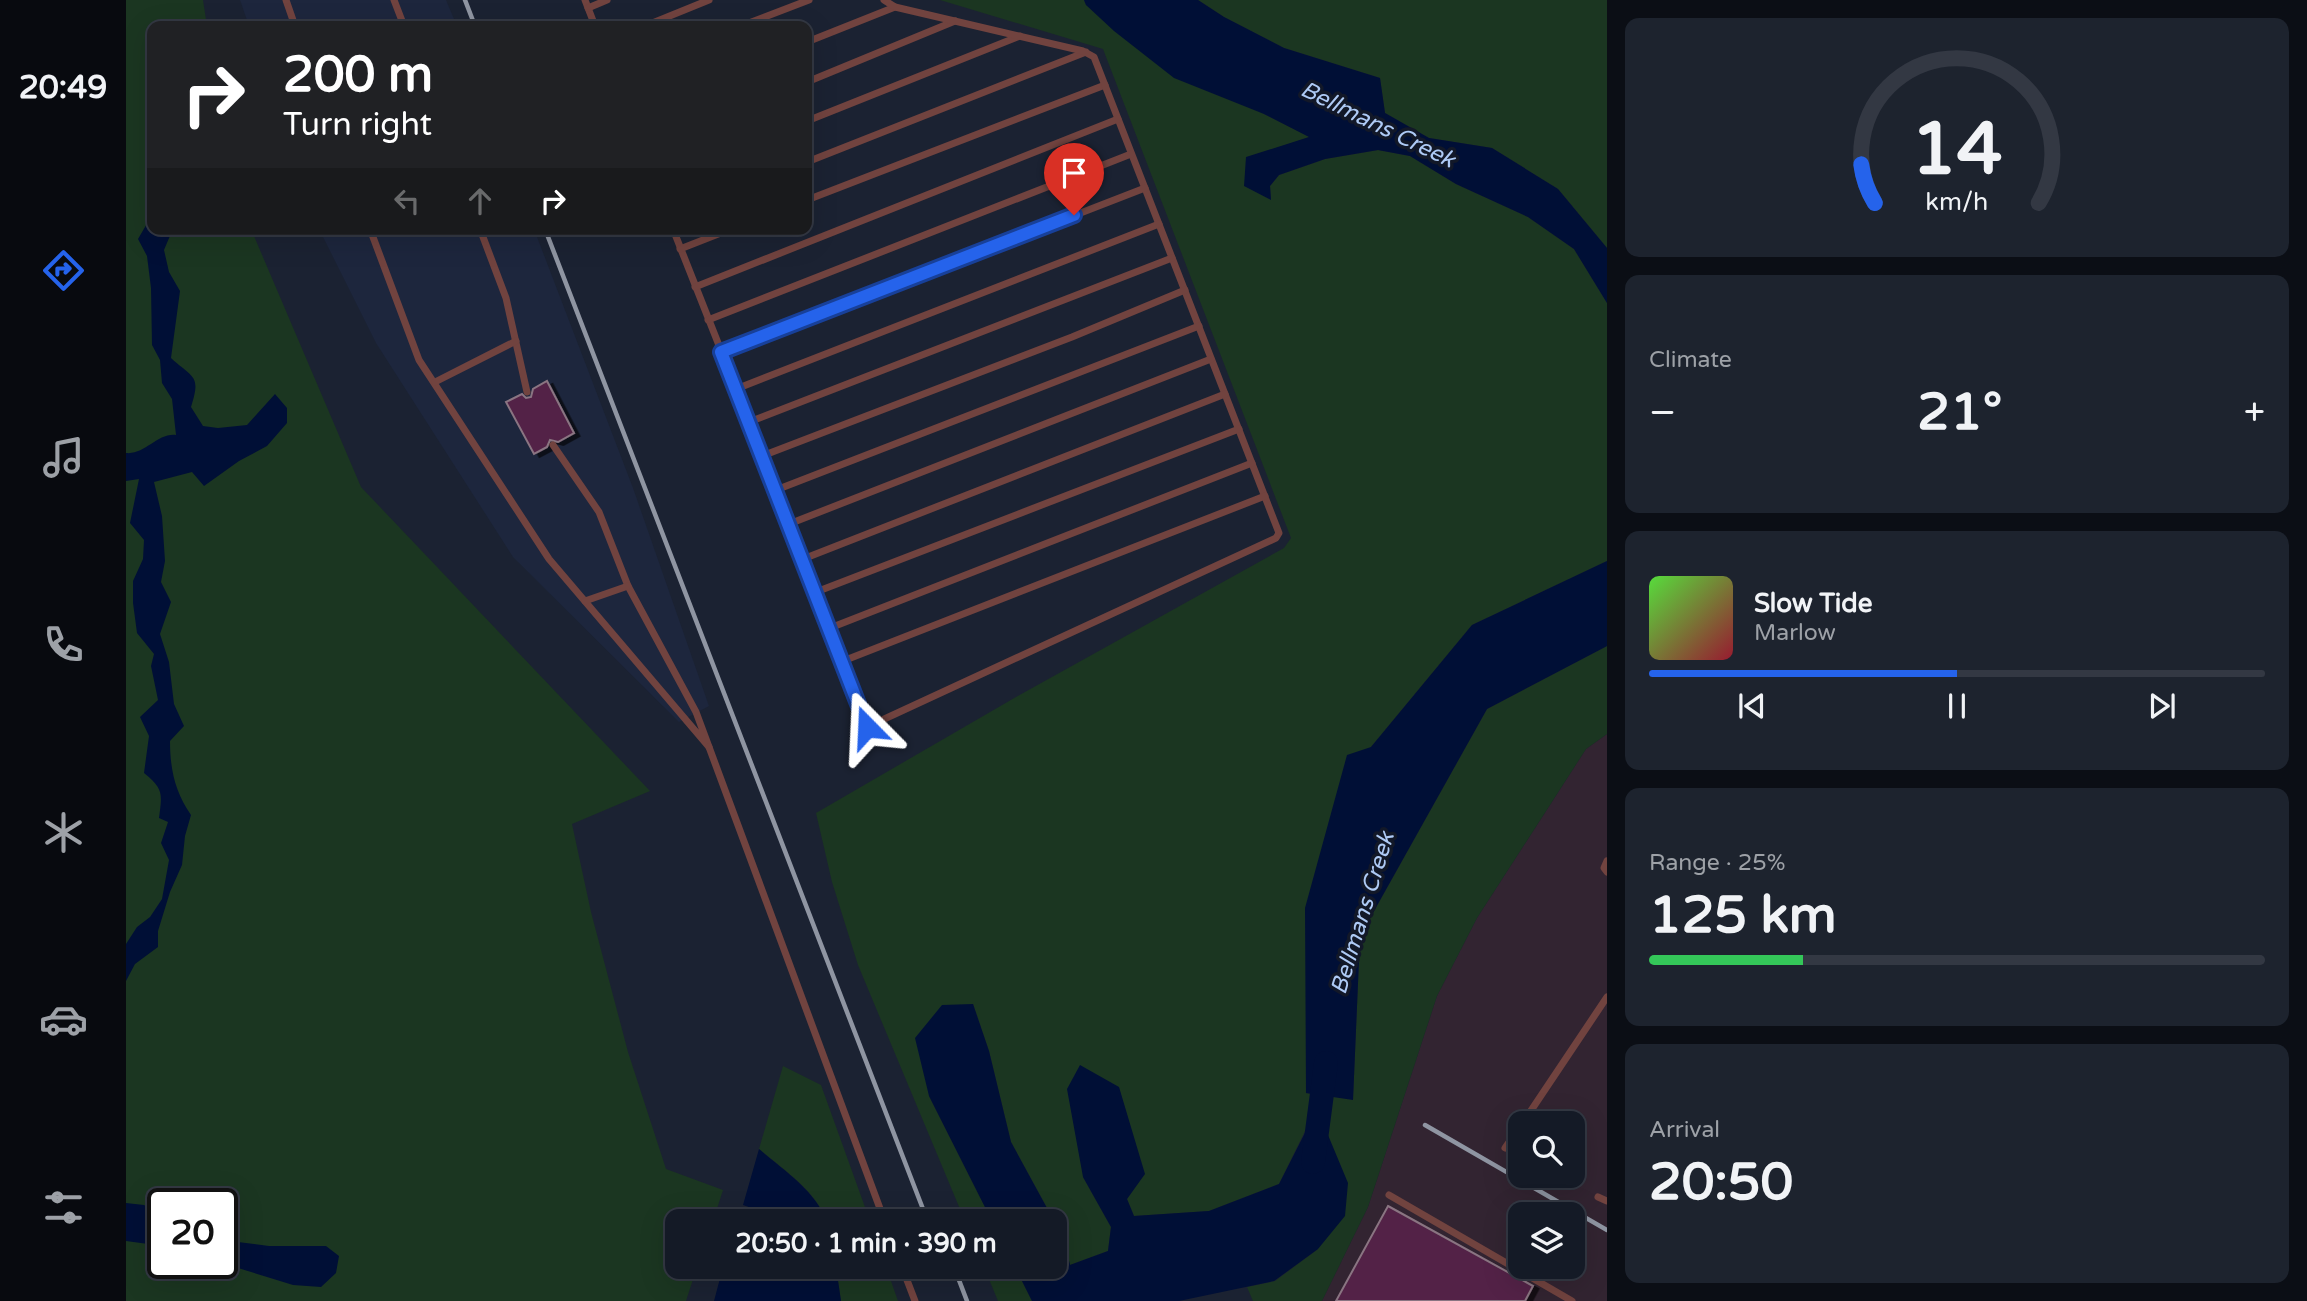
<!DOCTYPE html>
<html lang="en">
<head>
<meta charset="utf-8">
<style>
	:root { --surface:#141a26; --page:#1d232e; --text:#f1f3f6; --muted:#9da1a7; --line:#333843; --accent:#2563eb }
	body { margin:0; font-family:"Varela Round",sans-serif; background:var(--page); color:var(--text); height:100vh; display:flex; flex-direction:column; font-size:26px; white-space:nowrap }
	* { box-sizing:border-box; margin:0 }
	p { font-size:23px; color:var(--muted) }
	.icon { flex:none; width:38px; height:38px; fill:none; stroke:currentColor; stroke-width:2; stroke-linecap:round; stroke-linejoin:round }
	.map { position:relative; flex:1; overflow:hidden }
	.details { display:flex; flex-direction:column; gap:18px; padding:18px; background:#0b0e15; width:700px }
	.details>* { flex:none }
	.banner { position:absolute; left:21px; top:21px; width:665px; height:214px; border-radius:14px; box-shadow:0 7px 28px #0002,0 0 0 2px var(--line); background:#202124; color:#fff; overflow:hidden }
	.tools { position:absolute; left:1382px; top:1111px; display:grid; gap:14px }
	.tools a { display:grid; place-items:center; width:77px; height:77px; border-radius:14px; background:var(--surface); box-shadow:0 7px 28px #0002,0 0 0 2px var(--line); font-size:35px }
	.speed { position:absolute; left:21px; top:1188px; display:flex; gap:14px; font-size:35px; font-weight:700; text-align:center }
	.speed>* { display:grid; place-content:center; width:91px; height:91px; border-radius:50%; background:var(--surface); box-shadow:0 7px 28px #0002,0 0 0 2px var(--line); line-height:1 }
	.speed .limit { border:4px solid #111; border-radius:10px; background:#fff; color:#111 }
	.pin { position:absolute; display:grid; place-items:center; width:60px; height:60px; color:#fff; margin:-72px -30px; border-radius:50% 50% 50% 0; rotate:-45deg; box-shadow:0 0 7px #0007 }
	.pin .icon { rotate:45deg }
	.me { position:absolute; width:77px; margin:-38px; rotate:339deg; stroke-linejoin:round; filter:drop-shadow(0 0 5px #0008) }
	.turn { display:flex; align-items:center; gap:24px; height:147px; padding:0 21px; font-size:32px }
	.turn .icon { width:91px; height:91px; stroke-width:2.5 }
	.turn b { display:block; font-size:49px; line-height:60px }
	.lanes { display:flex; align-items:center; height:66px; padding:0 21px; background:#0003; justify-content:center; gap:35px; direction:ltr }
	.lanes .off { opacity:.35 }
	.big { font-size:52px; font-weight:800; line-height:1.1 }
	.details .card { flex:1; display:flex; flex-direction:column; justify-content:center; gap:10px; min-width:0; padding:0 24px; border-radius:14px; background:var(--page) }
	.details .dial { align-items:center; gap:0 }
	.dial svg { height:182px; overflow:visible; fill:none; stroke:var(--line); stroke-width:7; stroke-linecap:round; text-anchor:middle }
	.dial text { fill:var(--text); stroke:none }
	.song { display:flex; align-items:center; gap:21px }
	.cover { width:84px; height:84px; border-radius:10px; background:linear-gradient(135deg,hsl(110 70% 55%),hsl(350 70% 35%)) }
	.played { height:7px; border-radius:4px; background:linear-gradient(90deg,var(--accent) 50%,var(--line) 50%) }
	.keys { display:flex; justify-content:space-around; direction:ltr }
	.heat { display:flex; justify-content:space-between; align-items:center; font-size:38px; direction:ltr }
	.charge { height:10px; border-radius:5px; background:linear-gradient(90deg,#34c759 25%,var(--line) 0) }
	.trip { position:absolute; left:539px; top:1209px; width:402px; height:70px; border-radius:14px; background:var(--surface); box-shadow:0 7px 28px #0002,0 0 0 2px var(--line); font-weight:800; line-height:70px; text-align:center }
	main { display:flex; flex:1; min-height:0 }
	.menu { display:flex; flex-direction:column; width:126px; justify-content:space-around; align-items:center; background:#080a0f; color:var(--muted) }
	.menu .icon { width:49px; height:49px }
	.menu .selected { color:var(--accent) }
	.menu b { font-size:32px; color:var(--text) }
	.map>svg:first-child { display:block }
	.industrial { fill:#322431; fill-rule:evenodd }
	.built { fill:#1d263d }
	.green { fill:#1b3621; fill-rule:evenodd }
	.water { fill:#000f36 }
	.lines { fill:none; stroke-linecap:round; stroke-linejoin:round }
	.river { stroke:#000f36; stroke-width:24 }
	.building { fill:#522446; stroke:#8a7482; stroke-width:2; filter:url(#shadow) }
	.service { stroke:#71433f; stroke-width:7 }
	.rail { stroke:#8f95a2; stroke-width:4.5 }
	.route-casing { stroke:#184099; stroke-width:18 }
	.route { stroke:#2563eb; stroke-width:12 }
	.labels { text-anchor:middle; stroke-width:7; stroke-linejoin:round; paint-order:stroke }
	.water-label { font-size:23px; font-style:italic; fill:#aecaf5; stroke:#121828 }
</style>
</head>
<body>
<main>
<nav class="menu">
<b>20:49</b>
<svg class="icon selected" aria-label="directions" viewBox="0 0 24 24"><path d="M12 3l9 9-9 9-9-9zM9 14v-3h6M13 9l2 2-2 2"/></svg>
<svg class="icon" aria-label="music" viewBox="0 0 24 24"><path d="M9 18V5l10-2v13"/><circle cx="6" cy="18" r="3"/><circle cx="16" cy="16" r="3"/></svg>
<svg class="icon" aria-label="phone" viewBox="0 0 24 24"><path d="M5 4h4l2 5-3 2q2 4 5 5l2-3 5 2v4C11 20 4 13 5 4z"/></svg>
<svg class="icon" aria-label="climate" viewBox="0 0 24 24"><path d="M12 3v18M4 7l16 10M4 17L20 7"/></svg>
<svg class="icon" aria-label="car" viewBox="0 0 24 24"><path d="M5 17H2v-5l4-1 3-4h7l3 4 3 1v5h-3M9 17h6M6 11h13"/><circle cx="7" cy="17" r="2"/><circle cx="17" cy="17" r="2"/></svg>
<svg class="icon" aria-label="filters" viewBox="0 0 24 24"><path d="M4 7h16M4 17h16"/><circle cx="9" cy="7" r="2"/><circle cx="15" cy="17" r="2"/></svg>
</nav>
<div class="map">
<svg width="1481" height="1301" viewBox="0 0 1481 1301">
	<defs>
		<filter id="shadow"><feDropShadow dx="5.5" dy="3" stdDeviation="0" flood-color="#0009"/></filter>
	</defs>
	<rect width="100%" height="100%" fill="#1b2232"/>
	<!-- industrial -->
	<path class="industrial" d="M1481 734V1301H1196L1242 1207 1311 996 1351 918 1460 749ZM1395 1124H1447V1176H1395ZM1395 1214H1447V1267H1395Z"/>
	<!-- built -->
	<g class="built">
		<polygon points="114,0 320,0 331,26 123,26"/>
		<polygon points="193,229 408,229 507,488 583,706 553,722 387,557 250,343"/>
	</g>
	<!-- green -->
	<g class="green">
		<path d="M0 0H77L81 26H26V229H125L235 487 524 791 446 824 465 912 502 1052 540 1169 597 1190 587 1221 551 1222V1267H571L560 1301H0ZM37 1204H96V1264H37Z"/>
		<polygon points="814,0 958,0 960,5 1138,114 1184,137 1120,158 1145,199 1144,186 1153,175 1199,159 1252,150 1284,156 1330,184 1402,217 1448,249 1481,303 1481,561 1346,625 1245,747 1180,1093 1227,1099 1234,936 1361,709 1481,646 1481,734 1460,749 1351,918 1311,996 1242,1207 1196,1301 1127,1301 1121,1287 1149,1281 1192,1249 1181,1127 1153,1184 1083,1211 1008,1216 1001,1199 1018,1174 993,1088 957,1177 985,1227 982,1251 944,1265 937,1237 885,1142 863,1051 847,1004 803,1096 866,1221 839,1221 732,965 706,882 690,813 890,697 1158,548 1165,538 977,49"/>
		<polygon points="1072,0 1481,0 1481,248 1432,189 1366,148 1303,138 1259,113 1254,78 1158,48 1098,17"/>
		<path d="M657 1066 695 1085 744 1221H700C691 1191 656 1169 633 1149Z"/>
		<polygon points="710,1267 760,1267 772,1301 715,1301"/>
		<polygon points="858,1267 889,1267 906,1301 872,1301"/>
	</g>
	<!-- water -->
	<g class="water">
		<polygon points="958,0 1072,0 1098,17 1158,48 1254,78 1259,113 1303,138 1366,148 1432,189 1481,248 1481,303 1448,249 1402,217 1330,184 1284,156 1252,150 1199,159 1153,175 1144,186 1145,200 1118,186 1120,157 1183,137 1138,114 1048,78 988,31 960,5"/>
		<path d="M26 215V229L46 231 38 250 43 272 54 291 45 358C68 379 75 375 65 407L77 426 92 428 121 425 149 394 161 408V423L141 446 113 461 78 486 66 472 28 482 36 516 39 561 35 582 45 602 34 634 43 662 48 704 58 726 44 741C44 769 49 792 65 815L59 836 56 865 44 892 32 931V947L9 964 0 981V944L11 927 24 917 36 899 43 860 35 843 42 822 33 818C36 794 38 789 18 773L23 736 14 717 32 700 25 666 28 654 11 633 7 603V581L17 559 18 540 4 523 13 479 0 481V453C19 455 31 433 50 435L46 399 36 383 34 360 26 345 25 288 21 256 12 239Z"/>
		<polygon points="1481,561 1481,646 1361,709 1234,936 1227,1100 1180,1093 1179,908 1221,755 1245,747 1346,625"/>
		<polygon points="847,1004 863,1051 885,1142 928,1221 866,1221 803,1096 789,1038 816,1005"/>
		<polygon points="954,1065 993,1087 1019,1174 1001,1199 1008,1216 1083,1211 1153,1184 1182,1127 1202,1135 1222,1183 1219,1216 1192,1249 1148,1281 1053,1301 906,1301 889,1267 929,1267 929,1223 937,1237 944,1265 982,1251 985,1227 957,1177 941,1089"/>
		<path d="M633 1149C656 1169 691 1192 700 1221H664L617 1205Z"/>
		<polygon points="0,1203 18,1205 37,1216 37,1246 0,1241"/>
		<polygon points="96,1240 143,1246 200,1246 213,1256 210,1273 195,1287 167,1285 96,1263"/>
		<path d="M597 1267C610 1267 619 1271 631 1273 649 1276 666 1275 684 1272V1267H710L715 1301H588Z"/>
	</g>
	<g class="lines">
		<!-- river -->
		<polyline class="river" points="1187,1162 1200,1063"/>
	</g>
	<!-- building -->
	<g class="building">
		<polygon points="421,381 448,433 432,442 424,440 421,447 408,454 380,402 396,394 400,398 405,397 407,389"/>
		<polygon points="1262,1206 1407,1286 1399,1301 1210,1301"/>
	</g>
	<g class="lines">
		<!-- service -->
		<g class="service">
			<polyline points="160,0 169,26"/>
			<polyline points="268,0 278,26"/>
			<polyline points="459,0 469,26"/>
			<polyline points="462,8 481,0"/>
			<polyline points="519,26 583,0"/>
			<polyline points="615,26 683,0"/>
			<polyline points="681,42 769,7"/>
			<polyline points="681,82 829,21"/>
			<polyline points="681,121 894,36"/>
			<polyline points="681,162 960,52"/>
			<polyline points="681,200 979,85"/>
			<polyline points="244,229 293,360 423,559 583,747 570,712 502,586 473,512 427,445"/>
			<polyline points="354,229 380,298 401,392"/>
			<polyline points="547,229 698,611 741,727 1150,538 1153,533 968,57 957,51 769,7 758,0"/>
			<polyline points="554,249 605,229"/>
			<polyline points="569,287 992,119"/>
			<polyline points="582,320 1005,154"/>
			<polyline points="595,352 1019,188"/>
			<polyline points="309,382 390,341"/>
			<polyline points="610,389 1033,224"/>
			<polyline points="623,422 1046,258"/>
			<polyline points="636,456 946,337 1059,290"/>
			<polyline points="650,490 1073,326"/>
			<polyline points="663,524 1085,359"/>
			<polyline points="677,559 1099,394"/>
			<polyline points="690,592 1113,429"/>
			<polyline points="459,601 502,586"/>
			<polyline points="704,628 1126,463"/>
			<polyline points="717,661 1139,496"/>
			<polyline points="583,747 759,1222"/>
			<polyline points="1481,861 1478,868 1481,872"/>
			<polyline points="1396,1124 1481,997"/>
			<polyline points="1379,1148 1395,1125"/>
			<polyline points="1263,1195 1446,1301"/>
			<polyline points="1472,1197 1481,1201"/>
			<polyline points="776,1267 789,1301"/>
		</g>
		<!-- rail -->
		<g class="rail">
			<polyline points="339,0 349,26"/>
			<polyline points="419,229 802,1222"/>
			<polyline points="1299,1125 1481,1230"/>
			<polyline points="828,1267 841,1301"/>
		</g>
	</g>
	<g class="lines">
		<defs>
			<polyline id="route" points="741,727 595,352 948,215"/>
		</defs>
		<!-- route casing -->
		<use href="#route" class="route-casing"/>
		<!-- route -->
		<use href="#route" class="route"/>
	</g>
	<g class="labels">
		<!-- water labels -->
		<g class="water-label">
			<text transform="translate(1252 124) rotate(26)" y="8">Bellmans Creek</text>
			<text transform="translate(1236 913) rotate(-73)" y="8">Bellmans Creek</text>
		</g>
	</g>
</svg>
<div class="tools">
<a><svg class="icon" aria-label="search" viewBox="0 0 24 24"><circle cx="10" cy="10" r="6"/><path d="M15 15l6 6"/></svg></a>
<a><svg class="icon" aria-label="layers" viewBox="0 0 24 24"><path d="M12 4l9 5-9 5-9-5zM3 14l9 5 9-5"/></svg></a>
</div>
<div class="speed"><div class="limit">20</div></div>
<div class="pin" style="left:948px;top:215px;background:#d93025"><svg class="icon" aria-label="arrive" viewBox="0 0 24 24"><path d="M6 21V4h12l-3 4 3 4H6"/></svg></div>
<svg class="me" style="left:741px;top:727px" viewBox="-20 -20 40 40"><path d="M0-17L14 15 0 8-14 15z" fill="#2563eb" stroke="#fff" stroke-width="4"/></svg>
<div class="trip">20:50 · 1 min · 390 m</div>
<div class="banner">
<div class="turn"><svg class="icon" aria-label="right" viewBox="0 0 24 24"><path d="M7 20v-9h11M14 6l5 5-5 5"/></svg><div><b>200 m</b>Turn right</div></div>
<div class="lanes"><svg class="icon off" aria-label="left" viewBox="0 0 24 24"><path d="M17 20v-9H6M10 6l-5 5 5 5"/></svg><svg class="icon off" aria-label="ahead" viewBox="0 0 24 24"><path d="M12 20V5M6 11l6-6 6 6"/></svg><svg class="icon" aria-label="right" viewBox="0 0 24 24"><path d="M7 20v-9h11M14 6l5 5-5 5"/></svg></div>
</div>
</div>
<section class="details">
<div class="card dial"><svg viewBox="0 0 100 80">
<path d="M14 69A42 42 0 1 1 86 69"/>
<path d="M14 69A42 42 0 0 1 8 52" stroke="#2563eb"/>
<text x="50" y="56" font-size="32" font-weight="700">14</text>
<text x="50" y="72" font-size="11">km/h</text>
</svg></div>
<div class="card"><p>Climate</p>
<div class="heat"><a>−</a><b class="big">21°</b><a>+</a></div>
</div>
<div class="card">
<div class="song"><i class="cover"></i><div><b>Slow Tide</b><p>Marlow</p></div></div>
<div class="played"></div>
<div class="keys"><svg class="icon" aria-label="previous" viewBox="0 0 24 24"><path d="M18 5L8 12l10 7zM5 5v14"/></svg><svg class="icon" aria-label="pause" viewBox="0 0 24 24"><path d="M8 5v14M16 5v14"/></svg><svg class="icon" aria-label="next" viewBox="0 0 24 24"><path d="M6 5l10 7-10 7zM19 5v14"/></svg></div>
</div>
<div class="card"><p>Range · 25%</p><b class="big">125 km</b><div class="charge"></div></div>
<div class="card"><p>Arrival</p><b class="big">20:50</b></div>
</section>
</main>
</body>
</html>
